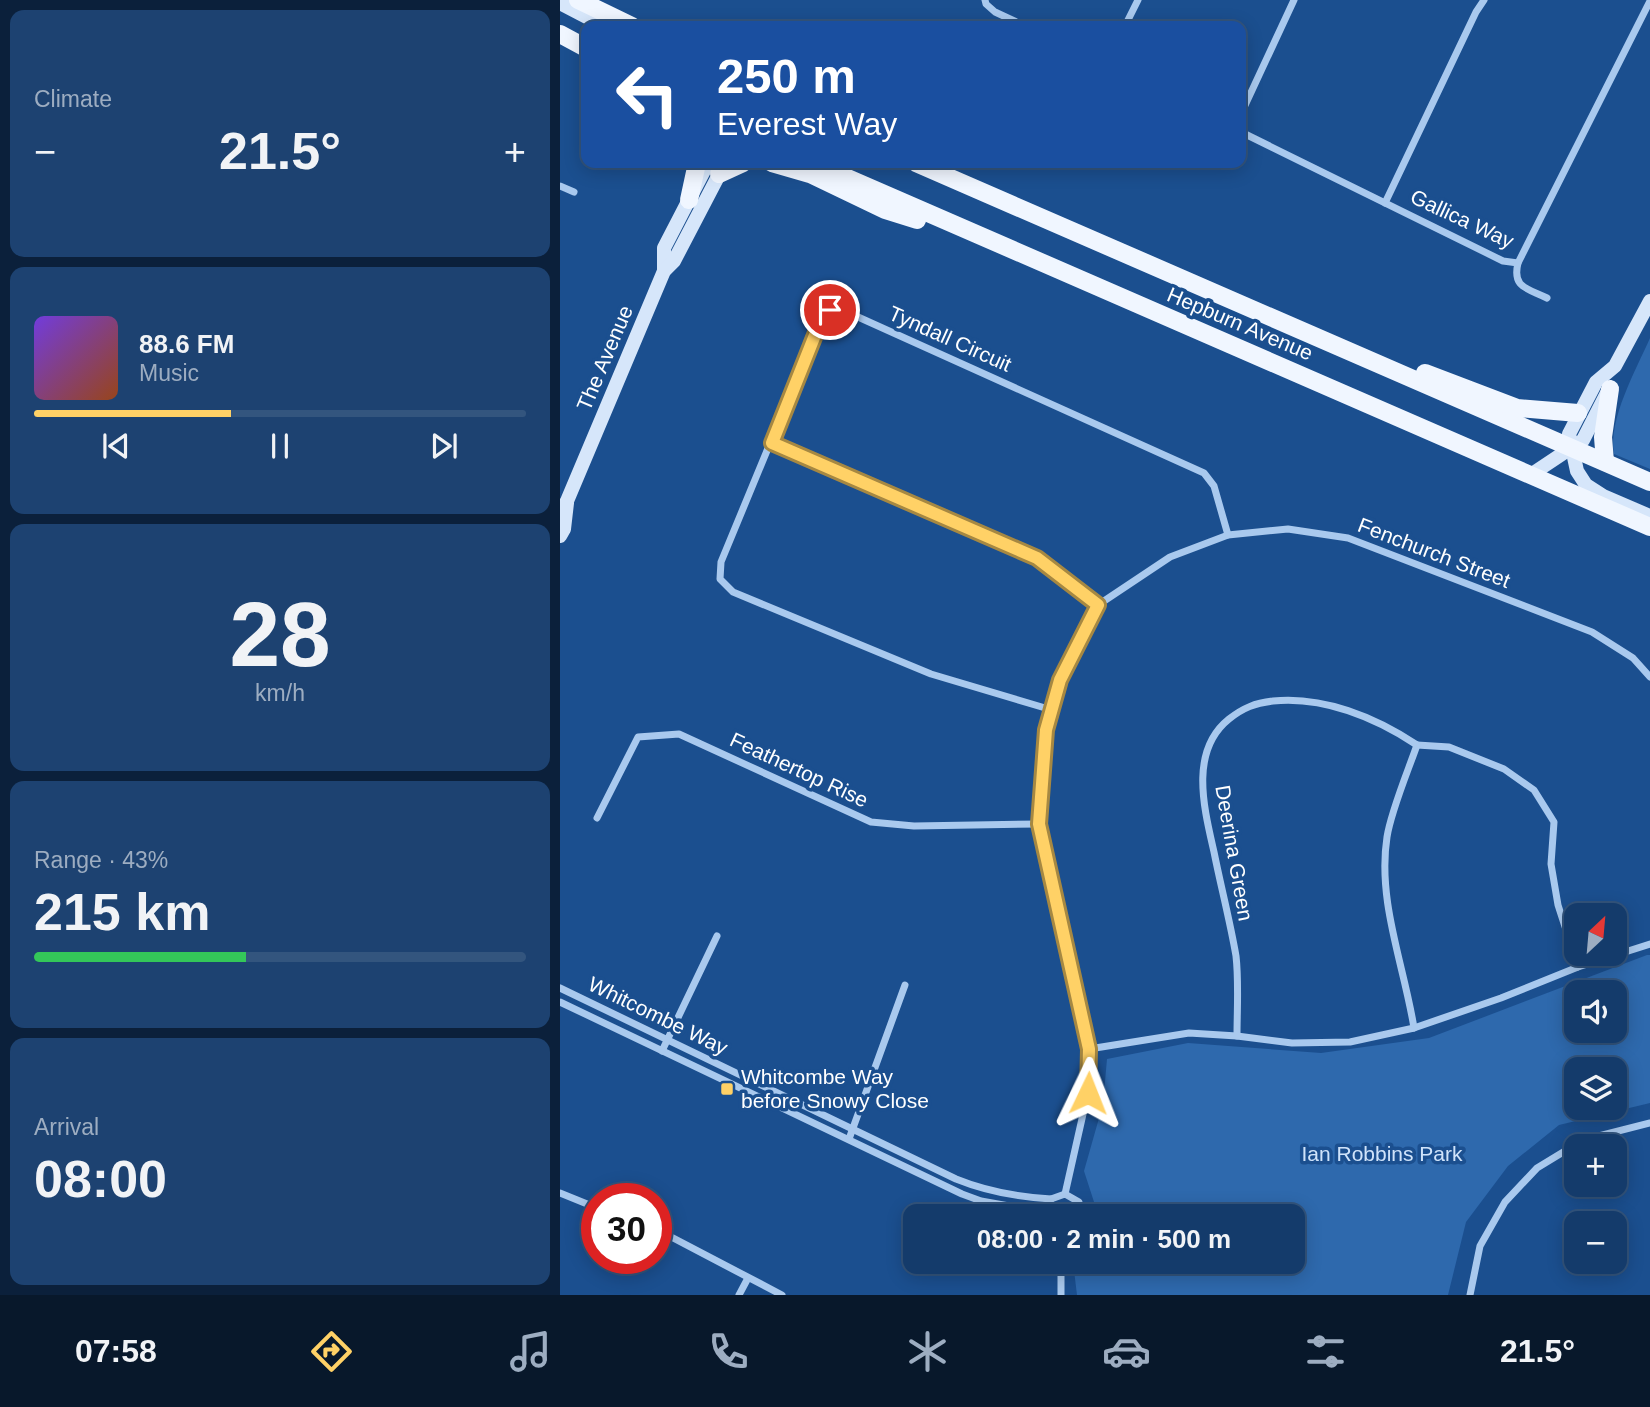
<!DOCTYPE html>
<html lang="en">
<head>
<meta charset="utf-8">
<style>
	:root { --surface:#143b6b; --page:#1d4271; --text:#f1f3f6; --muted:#9dadc1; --line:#33557e; --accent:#ffd166 }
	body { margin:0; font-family:Arial,sans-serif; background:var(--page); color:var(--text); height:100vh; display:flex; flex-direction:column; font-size:26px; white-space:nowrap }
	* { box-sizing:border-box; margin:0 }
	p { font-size:23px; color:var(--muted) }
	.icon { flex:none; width:38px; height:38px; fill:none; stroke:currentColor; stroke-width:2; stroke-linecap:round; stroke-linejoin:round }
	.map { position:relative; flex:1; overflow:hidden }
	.drawer { display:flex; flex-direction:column; gap:10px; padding:10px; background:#0b203b; width:560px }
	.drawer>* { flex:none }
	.banner { position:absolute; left:21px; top:21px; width:665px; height:147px; border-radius:14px; box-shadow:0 4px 18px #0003,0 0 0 2px var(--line); background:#1a4fa0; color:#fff; overflow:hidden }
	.needle { width:46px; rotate:26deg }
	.fabs { position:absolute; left:1004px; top:903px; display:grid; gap:14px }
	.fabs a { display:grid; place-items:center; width:63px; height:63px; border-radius:14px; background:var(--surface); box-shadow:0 4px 18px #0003,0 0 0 2px var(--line); font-size:35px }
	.speed { position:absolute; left:21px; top:1183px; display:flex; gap:14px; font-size:35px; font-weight:700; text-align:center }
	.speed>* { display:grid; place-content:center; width:91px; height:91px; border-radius:50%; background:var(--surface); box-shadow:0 4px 18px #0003,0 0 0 2px var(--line); line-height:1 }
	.speed .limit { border:10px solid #d22; background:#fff; color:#111 }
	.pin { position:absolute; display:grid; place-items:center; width:60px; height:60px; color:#fff; margin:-30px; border:4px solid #fff; border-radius:50%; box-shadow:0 2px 7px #0007 }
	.me { position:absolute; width:77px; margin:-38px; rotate:2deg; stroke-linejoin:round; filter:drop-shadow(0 0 5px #0008) }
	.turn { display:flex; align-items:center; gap:24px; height:147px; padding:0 21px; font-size:32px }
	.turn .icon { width:91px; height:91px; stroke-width:2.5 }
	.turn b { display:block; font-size:49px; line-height:60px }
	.big { font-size:52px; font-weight:800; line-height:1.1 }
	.drawer .tile { flex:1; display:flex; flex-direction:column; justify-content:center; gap:10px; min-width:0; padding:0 24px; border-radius:14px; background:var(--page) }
	.drawer .dial { align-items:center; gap:0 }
	.dial b { font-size:91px; line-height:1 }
	.song { display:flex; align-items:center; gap:21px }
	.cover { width:84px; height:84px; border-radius:10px; background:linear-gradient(135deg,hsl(260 70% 55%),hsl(20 70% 35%)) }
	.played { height:7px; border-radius:4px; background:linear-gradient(90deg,var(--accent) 40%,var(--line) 40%) }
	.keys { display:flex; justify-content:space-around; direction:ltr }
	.heat { display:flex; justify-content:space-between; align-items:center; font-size:38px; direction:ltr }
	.charge { height:10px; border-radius:5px; background:linear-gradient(90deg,#34c759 43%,var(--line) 0) }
	.trip { position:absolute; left:343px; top:1204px; width:402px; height:70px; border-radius:14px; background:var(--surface); box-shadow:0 4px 18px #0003,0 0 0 2px var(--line); font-weight:800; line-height:70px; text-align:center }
	.menu { display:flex; height:112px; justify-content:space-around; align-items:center; background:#08182b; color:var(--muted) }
	.menu .icon { width:49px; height:49px }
	.menu .current { color:var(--accent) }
	.menu b { font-size:32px; color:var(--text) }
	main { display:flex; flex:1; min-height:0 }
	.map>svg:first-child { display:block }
	.green { fill:#2e69ad; fill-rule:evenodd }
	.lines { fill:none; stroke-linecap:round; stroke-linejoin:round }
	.street { stroke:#a9c9ee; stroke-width:7 }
	.secondary { stroke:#d6e6fa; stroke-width:14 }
	.primary { stroke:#f0f6ff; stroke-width:18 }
	.route-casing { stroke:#a68842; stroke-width:18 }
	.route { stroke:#ffd166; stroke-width:12 }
	.poi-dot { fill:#ffd166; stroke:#1b4f8f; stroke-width:2.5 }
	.labels { text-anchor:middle; stroke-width:7; stroke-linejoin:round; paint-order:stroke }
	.street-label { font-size:21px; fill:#fff; stroke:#1b4f8f }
	.poi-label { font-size:21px; fill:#fff; stroke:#1b4f8f; text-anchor:start }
	.park-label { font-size:21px; fill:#cfe3fa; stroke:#1b4f8f }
</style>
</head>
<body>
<main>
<section class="drawer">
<div class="tile"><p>Climate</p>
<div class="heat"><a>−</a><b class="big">21.5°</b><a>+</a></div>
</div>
<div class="tile">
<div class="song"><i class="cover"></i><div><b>88.6 FM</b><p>Music</p></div></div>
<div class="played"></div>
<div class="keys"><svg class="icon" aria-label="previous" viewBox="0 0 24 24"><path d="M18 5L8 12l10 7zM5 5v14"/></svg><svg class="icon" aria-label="pause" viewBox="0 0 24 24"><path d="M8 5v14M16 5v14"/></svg><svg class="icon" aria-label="next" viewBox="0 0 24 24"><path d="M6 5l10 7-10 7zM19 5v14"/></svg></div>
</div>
<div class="tile dial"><b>28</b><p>km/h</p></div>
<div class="tile"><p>Range · 43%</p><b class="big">215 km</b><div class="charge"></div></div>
<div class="tile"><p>Arrival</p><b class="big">08:00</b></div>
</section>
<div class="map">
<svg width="1090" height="1295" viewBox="0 0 1090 1295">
	<rect width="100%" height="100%" fill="#1b4f8f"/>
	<!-- green -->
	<g class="green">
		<path d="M1090 338V469L1054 454C1048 419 1076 370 1090 338Z"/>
		<path d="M1087 955H1090V1103L999 1125 948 1166 906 1222 888 1295H517L513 1262H733V1216H531L535 1205 524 1171 543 1104 547 1059 628 1043 761 1053 869 1038ZM1017 992H1055V1031H1017ZM1017 1069H1055V1108H1017Z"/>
	</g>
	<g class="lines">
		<!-- street -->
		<g class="street">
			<polyline points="425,0 426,4 435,12 465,26"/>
			<polyline points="565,26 578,0"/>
			<polyline points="681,114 734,0"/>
			<polyline points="681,132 943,261 958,263"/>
			<polyline points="0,186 14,192"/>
			<polyline points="825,203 916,12 924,0"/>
			<path d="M987 298C967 288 952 288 958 263L1090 1"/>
			<polyline points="212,443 477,558 538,605"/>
			<polyline points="492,710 371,674 173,592 160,579 161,562 261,320 270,310 287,312 644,473 654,486 668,535"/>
			<polyline points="857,745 889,747 944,769 974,790 994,822 991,864 998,905 1018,967"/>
			<polyline points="37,818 78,737 119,734 311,822 354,826 479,824"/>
			<path d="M0 988 396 1179C428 1192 457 1197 491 1199"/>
			<polyline points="0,1002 402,1194 421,1201 488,1213"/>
			<path d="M854 1028C844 965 817 901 827 837 831 811 848 771 857 745"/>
			<path d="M677 1036C677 1010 679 982 676 956 670 921 661 887 654 852 644 808 629 751 669 719 683 708 695 703 713 701 763 696 815 717 857 745"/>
			<polyline points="529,1049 629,1033 677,1036 732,1043 790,1042 854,1028 941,998 1018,967 1090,944"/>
			<polyline points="102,1051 157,936"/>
			<polyline points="289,1139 345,985"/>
			<polyline points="0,1193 37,1208"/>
			<polyline points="505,1194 528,1092 529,1049 479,824 486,730 500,680 538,605 610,557 668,535 728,529 788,538 1032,632 1073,658 1090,677"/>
			<polyline points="488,1216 487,1206 491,1199 505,1194 519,1202 520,1216"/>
			<polyline points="96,1229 222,1295"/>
			<polyline points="179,1295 188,1278"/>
			<polyline points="501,1295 501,1262"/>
			<polyline points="910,1295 920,1246 945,1202 977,1168 1023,1140 1090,1123"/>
		</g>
		<!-- secondary -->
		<g class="secondary">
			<polyline points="0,3 44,26"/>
			<polyline points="104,271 104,248 148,163"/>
			<polyline points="1090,301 1055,366 1036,382 1009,434 1017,471 1026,485 1043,496 1090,516"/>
			<polyline points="972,474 1023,440 1047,393"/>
			<polyline points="0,513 7,501 104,271 114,261 163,167"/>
			<polyline points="0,536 4,529 7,503"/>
		</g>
		<!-- primary -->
		<g class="primary">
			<polyline points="18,0 72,26"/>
			<polyline points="0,34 26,48"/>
			<polyline points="212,163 250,174 325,210 357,220"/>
			<polyline points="253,163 1090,527"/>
			<polyline points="356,163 1090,482"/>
			<polyline points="159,174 183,163"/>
			<polyline points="129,200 137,163"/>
			<polyline points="865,373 957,408 1018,413"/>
			<polyline points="1045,462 1043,437 1050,389"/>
		</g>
	</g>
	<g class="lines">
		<defs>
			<polyline id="route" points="270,310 261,320 212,443 477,558 538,605 500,680 486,730 479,824 529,1049 528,1093"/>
		</defs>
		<!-- route casing -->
		<use href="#route" class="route-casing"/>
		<!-- route -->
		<use href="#route" class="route"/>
	</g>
	<!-- markers -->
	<rect class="poi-dot" x="160" y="1082" width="14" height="14" rx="3.5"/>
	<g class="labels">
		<!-- street labels -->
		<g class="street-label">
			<text transform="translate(902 219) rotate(25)" y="7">Gallica Way</text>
			<text transform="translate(680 324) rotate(23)" y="7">Hepburn Avenue</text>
			<text transform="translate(390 339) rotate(24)" y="7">Tyndall Circuit</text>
			<text transform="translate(45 358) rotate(-67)" y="7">The Avenue</text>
			<text transform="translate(874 553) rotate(21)" y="7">Fenchurch Street</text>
			<text transform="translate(239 770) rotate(25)" y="7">Feathertop Rise</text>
			<text transform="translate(674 853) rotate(80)" y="7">Deerina Green</text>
			<text transform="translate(98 1016) rotate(26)" y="7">Whitcombe Way</text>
		</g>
		<!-- poi labels -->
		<g class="poi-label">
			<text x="181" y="1084">Whitcombe Way<tspan x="181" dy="24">before Snowy Close</tspan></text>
		</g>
		<!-- park labels -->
		<g class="park-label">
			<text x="822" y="1161">Ian Robbins Park</text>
		</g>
	</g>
</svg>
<div class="fabs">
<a><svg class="needle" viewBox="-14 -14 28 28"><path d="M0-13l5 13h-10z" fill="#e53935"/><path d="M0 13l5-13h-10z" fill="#9dadc1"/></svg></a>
<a><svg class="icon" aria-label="sound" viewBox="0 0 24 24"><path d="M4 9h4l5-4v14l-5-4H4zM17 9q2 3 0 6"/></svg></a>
<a><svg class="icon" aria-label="layers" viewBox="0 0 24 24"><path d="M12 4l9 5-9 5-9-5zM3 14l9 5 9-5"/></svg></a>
<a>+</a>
<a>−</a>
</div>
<div class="speed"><div class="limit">30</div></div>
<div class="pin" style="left:270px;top:310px;background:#d93025"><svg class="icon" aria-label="arrive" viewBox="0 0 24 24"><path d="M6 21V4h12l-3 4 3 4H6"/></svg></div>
<svg class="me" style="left:528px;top:1093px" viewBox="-20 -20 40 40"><path d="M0-17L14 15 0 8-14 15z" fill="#ffd166" stroke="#fff" stroke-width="4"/></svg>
<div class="trip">08:00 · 2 min · 500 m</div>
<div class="banner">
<div class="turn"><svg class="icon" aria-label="left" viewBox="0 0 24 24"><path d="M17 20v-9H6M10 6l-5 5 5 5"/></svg><div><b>250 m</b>Everest Way</div></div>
</div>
</div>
</main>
<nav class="menu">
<b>07:58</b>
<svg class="icon current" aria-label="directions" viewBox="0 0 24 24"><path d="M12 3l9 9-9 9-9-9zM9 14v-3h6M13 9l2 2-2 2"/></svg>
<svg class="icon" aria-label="music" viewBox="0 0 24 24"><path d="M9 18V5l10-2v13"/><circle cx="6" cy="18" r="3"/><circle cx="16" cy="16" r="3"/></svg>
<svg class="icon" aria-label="phone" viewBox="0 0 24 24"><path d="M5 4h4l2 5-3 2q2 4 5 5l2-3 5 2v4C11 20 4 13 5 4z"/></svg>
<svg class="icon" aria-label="climate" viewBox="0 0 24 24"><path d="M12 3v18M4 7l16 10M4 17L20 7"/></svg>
<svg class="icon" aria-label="car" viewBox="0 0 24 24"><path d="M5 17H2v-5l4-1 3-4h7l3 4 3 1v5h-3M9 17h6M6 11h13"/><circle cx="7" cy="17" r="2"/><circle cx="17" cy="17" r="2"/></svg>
<svg class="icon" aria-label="filters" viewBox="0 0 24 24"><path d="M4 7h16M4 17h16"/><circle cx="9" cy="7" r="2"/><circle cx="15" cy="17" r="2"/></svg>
<b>21.5°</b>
</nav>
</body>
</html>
